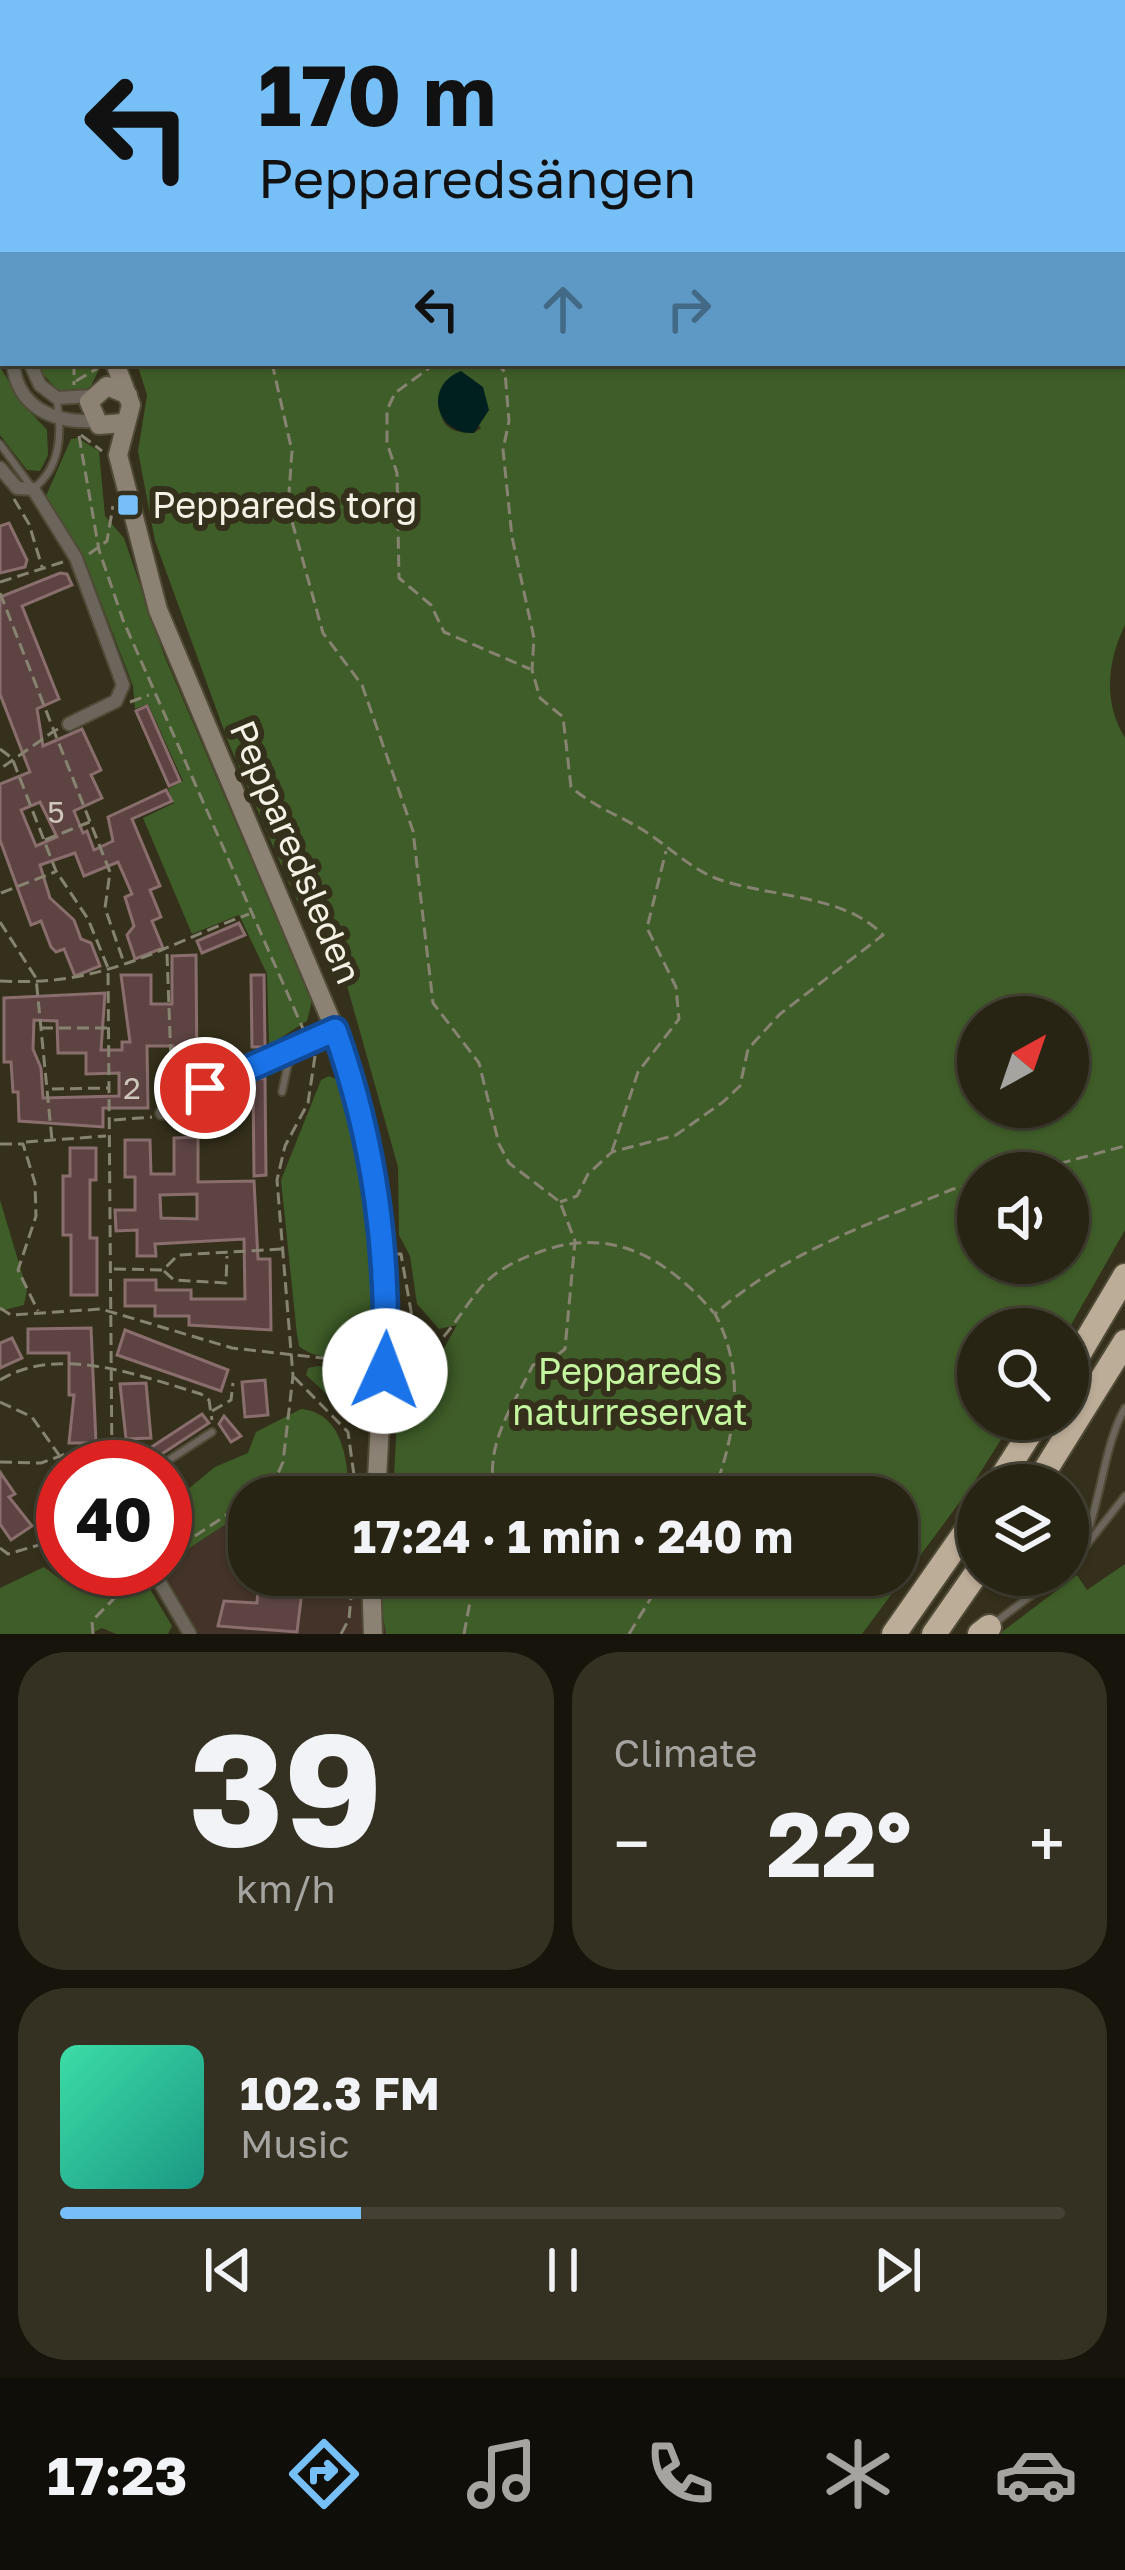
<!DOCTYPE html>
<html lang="en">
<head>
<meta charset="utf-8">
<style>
	:root { --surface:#282414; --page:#343022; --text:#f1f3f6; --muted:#a5a4a0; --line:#444134; --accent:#76c0f7 }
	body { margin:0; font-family:"Golos Text",sans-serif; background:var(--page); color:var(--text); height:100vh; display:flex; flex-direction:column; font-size:45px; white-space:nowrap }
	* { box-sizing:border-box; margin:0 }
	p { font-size:39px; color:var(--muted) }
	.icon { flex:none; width:66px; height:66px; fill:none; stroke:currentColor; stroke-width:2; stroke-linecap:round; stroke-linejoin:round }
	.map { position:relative; height:1634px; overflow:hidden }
	.details { display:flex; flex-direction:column; gap:18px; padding:18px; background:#16140b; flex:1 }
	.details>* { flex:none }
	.top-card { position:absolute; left:0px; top:0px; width:1125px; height:366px; box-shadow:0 3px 9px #0004,0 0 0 3px var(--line); background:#76c0f7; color:#111; overflow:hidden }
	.needle { width:78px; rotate:40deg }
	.buttons { position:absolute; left:957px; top:996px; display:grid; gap:24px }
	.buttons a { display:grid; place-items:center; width:132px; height:132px; border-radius:50%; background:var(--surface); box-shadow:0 3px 9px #0004,0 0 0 3px var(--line); font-size:60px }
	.speed { position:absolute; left:36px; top:1440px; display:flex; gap:24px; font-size:60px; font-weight:700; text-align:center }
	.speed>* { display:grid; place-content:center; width:156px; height:156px; border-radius:50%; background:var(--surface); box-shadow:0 3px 9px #0004,0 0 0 3px var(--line); line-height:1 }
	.speed .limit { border:18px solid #d22; background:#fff; color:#111 }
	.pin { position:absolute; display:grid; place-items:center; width:102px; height:102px; color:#fff; margin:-51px; border:6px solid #fff; border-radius:50%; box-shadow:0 3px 12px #0007 }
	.me { position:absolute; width:132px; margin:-66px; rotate:2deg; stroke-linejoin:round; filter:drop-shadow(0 0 9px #0008) }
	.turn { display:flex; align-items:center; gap:42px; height:252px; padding:0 60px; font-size:54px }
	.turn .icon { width:156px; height:156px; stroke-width:2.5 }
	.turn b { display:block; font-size:84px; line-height:102px }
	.lanes { display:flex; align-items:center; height:114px; padding:0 60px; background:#0003; justify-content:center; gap:60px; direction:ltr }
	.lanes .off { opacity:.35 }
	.big { font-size:90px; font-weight:700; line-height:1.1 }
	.details .card { flex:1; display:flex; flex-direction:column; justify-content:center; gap:18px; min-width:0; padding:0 42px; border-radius:48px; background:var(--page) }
	.details .dial { align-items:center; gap:0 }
	.dial b { font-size:156px; line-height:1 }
	.song { display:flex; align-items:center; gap:36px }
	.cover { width:144px; height:144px; border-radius:18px; background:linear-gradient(135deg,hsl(160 70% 55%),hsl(170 70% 35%)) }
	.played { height:12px; border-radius:6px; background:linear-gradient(90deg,var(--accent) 30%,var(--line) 30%) }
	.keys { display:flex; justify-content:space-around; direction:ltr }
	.heat { display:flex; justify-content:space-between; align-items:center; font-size:66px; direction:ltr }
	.details .tiles { flex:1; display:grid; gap:18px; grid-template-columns:1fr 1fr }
	.card:last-child { grid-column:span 2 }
	.trip { position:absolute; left:228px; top:1476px; width:690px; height:120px; border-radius:48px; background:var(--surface); box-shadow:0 3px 9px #0004,0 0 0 3px var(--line); font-weight:700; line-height:120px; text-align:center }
	.menu { display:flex; height:192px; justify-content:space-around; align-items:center; background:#100e08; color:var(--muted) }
	.menu .icon { width:84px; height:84px }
	.menu .selected { color:var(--accent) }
	.menu b { font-size:54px; color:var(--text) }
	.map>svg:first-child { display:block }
	.industrial { fill:#433328 }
	.green { fill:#3f5d28; fill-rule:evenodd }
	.water { fill:#002020 }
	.building { fill:#5d4443; stroke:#896e6d; stroke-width:3; fill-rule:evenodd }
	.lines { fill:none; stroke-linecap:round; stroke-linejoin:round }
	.lane-casing { stroke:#504b37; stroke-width:10 }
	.street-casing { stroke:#504b37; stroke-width:16 }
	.secondary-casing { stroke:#504b37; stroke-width:22 }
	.highway-casing { stroke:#504b37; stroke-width:28 }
	.path { stroke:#878371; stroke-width:3; stroke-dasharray:12 6; stroke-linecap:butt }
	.lane { stroke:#6b655c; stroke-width:6 }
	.street { stroke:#6b655c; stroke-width:12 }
	.secondary { stroke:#8c8274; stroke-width:18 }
	.highway { stroke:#bcad98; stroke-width:24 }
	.route-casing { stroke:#114b97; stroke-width:30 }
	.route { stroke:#1a73e8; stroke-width:21 }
	.poi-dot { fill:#76c0f7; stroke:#35301b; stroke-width:4.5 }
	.labels { text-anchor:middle; stroke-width:12; stroke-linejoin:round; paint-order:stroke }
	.number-label { font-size:30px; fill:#cfc6bc }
	.poi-label { font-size:36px; fill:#f5f1e5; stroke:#35301b; text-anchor:start }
	.street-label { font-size:36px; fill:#f5f1e5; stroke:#35301b }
	.park-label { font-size:36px; fill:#c3f69f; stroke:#35301b }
</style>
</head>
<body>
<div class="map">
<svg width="1125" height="1634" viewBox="0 0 1125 1634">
	<rect width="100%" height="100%" fill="#35301b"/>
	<!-- industrial -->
	<polygon class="industrial" points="249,1509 249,1575 383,1575 380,1600 386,1634 199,1634 163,1571 165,1564"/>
	<!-- green -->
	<g class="green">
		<polygon points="123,0 1117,0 1116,3"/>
		<polygon points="0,54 3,55 0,279"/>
		<path d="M1125 189V625C1107 662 1103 702 1125 738V1230L1068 1330 978 1329V1419H1014L971 1487 862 1634H386L380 1600 383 1575H897V1497H393L397 1417 406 1389 439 1357 457 1325 439 1329 417 1304 410 1256 399 1235 398 1167 344 975 294 895 229 744 155 541 138 451 147 395 137 363H1122ZM445 381 481 428 474 433C436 434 437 410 445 381ZM978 1017H1068V1107H978ZM978 1173H1068V1263H978Z"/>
		<polygon points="40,363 102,363 90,388 61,394 42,373"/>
		<polygon points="0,367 22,403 47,430 48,455 40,471 27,470 0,435"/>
		<polygon points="78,438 99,451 105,516 124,538 164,655 312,1001 307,1021 269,1045 267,974 239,915 192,934 143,818 174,803 168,789 183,781 148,704 135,709 133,686 89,571 45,498 71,439"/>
		<path d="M329 1076 342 1082 345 1092 373 1249 376 1350C357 1362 315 1361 299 1346L297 1335 281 1180 321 1080Z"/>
		<polygon points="0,1200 27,1290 24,1305 0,1311"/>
		<polygon points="318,1366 367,1371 368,1410 362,1419 355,1420 306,1375 308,1368"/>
		<path d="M301 1409C344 1413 348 1462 349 1497H311L280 1484 267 1497H249V1509L165 1564V1508L215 1467 248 1453 256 1432Z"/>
		<polygon points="1125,1564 1125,1634 999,1634 1077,1575 1087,1590"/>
		<polygon points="44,1567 63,1581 83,1569 138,1569 172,1626 168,1634 116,1634 102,1628 90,1634 0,1634 0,1588"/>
	</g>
	<!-- water -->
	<path class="water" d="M461 371 483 387 489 410 474 433C434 434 424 385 461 371Z"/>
	<!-- building -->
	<g class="building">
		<polygon points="9,523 27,560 25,567 0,573 0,526"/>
		<path d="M60 573 67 574 72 585 22 606 59 699 37 709 43 746 82 729 101 770 91 775 102 798 74 811 83 833 87 831 94 850 113 841 108 817 166 790 172 801 132 819 160 886 150 890 161 917 152 921 163 948 135 959 127 935 134 926 125 897 132 894 118 862 84 876 75 853 40 865 50 898 74 920 81 939 91 943 100 966 75 976 64 949 56 952 51 947 41 921 31 925 0 840V784L30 772 0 694V597ZM40 802 57 837 36 846 21 810Z"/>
		<polygon points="147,706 180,781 169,786 136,711"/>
		<polygon points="239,923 245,935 202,953 197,941"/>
		<path d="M196 955 197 1077H173V1046H147L148 1108H103V1127L19 1121 18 1092H13L11 1062H4V998L105 993 101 1050H122V1042H130L121 975H151V1004H172V956ZM34 1020 57 1021 58 1053H86V1074L119 1073V1096L43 1098 41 1068 33 1049Z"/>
		<polygon points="251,975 264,975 265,1047 252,1047"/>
		<polygon points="265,1078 266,1175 254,1176 253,1079"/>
		<path d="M198 1137V1182L254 1181 258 1259H270L271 1330 189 1325V1316H155V1306H125V1280H156V1290H191V1299H245L244 1239 155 1244 156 1256H137V1230L116 1231 115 1210H135V1177H125V1140H150L151 1174H174V1138ZM197 1194V1219L161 1218 160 1195Z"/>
		<polygon points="70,1148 96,1148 96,1180 90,1180 90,1238 97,1238 97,1295 71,1295 71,1235 63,1235 63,1176 70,1176"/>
		<polygon points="91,1328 96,1443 69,1443 74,1395 69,1395 69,1353 28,1353 28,1329"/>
		<polygon points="125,1330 228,1370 221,1391 117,1355"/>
		<polygon points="12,1338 22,1358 0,1368 0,1343"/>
		<polygon points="265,1380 268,1415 245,1417 242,1382"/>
		<polygon points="146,1383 151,1438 126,1439 120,1384"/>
		<polygon points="202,1414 209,1423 142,1467 121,1467"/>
		<polygon points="224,1416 241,1436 231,1442 219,1424"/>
		<polygon points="0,1472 15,1494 9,1497 32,1526 11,1540 0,1524"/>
		<polygon points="63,1479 63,1527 48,1536 42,1526 62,1513 47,1490"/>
		<polygon points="259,1575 304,1575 297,1632 218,1626 224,1601 257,1603"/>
	</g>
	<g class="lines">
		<defs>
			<g id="lane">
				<path d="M0 444 33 489C61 467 62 434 57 401"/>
				<polyline points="282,1092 291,1050"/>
				<polyline points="158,1467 212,1432"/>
				<polyline points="57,1541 63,1537"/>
				<polyline points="1085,1547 1125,1496"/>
				<path d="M1068 1567C1100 1534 1099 1453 1125 1408"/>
				<polyline points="992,1625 1058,1575"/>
			</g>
			<g id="street">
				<polyline points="31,0 31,3"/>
				<polyline points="214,3 214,0"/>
				<polyline points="0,349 3,349"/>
				<path d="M13 363C17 408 54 423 94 421"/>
				<polyline points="30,363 40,385 57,398 91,396"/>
				<polyline points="0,468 17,488 33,489 76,558 123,685 116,701 69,724"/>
				<polyline points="162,1113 176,1101 335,1030"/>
				<polyline points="152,1569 190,1634"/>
			</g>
			<g id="secondary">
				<polyline points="104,0 104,3"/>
				<polyline points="115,363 131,405 118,455 158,610 335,1030 366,1130 387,1294 376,1497"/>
				<polyline points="123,423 99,425 89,402 107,386 128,395"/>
				<polyline points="371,1575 373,1634"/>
			</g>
			<g id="highway">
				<polyline points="1068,1372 1125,1276"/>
				<polyline points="997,1485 1039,1419"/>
				<polyline points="1036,1485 1125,1342"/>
				<polyline points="894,1634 978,1514"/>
				<polyline points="934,1634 978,1571"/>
				<polyline points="980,1634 989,1627"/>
			</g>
		</defs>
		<!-- lane casing -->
		<use href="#lane" class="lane-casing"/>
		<!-- street casing -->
		<use href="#street" class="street-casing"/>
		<!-- secondary casing -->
		<use href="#secondary" class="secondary-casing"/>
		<!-- highway casing -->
		<use href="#highway" class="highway-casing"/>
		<!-- path -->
		<g class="path">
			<polyline points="79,0 79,3"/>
			<polyline points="1054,0 1055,3"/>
			<polyline points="697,3 702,0"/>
			<polyline points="0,5 0,0"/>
			<polyline points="0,21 0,33"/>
			<polyline points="1122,93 1125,94"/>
			<polyline points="0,98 3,99"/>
			<polyline points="0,269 3,276"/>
			<polyline points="74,363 74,385"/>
			<path d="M272 363 292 451 288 507 323 633 362 685 413 831 433 1003 479 1063 499 1144 509 1163 560 1202 575 1241 565 1349 550 1361 533 1365C510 1412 484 1444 495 1497"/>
			<polyline points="436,363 395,393 387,410 387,443 397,473 399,578 431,605 444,632 530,669"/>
			<path d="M496 363 505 372 509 421 503 450 512 537 534 638 532 670 540 698 563 717 571 787C596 809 625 817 652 836 672 850 691 868 715 878 765 897 845 894 883 935L780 1014 748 1049 740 1086 723 1102 676 1135 612 1152 588 1174 577 1196 560 1202"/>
			<polyline points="76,381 98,368"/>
			<polyline points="81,435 102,451"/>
			<polyline points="79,436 99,550 123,620 304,1031"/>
			<polyline points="14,499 29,524 42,567"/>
			<polyline points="89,554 107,541 113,506"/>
			<polyline points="0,582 63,562"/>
			<polyline points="0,593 54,731 0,769"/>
			<polyline points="130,702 149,695"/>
			<polyline points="58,729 54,731 110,872 105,908 123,960"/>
			<polyline points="0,749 12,758 56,871 88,919 108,968 112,1467"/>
			<polyline points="45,840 92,821"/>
			<polyline points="1,893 55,872"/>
			<polyline points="0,922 36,978 52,1140"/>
			<polyline points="167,954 172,1088"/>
			<path d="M0 981C104 987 157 948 249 914"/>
			<polyline points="41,1028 109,1028"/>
			<polyline points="52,1089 109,1088"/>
			<polyline points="114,1120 152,1117"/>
			<polyline points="26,1142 106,1136"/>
			<polyline points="0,1144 23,1144 35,1183 36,1216 18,1270 38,1311"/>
			<polyline points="612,1151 638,1072 679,1019 676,987 647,928 666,851"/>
			<polyline points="1024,1173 1125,1146"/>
			<polyline points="396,1254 401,1254 419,1357"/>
			<polyline points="114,1269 163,1270 178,1255 283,1249"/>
			<polyline points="164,1271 174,1280 226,1283 227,1256"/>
			<polyline points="0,1308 11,1315 101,1309 232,1348 367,1363"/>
			<path d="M399 1365C440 1359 459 1310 485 1283 502 1266 521 1259 542 1251 613 1226 668 1259 714 1313"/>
			<polyline points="294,1377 348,1432 357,1497"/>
			<path d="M0 1380C59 1344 140 1376 201 1394L209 1400 212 1420"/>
			<polyline points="0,1402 32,1417 59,1455"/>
			<polyline points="212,1411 231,1400 233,1383"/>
			<polyline points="0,1462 41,1463 77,1450 110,1447"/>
			<polyline points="253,1497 276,1478 283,1462 293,1376 277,1180 285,1146 308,1103 315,1056"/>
			<path d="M712 1497C735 1436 747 1374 715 1314 783 1253 870 1224 953 1189L978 1184"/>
			<polyline points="0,1548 8,1554 49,1542"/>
			<polyline points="165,1556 249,1500"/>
			<polyline points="93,1634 92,1621 139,1573"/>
			<polyline points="341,1634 349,1619 353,1575"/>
			<polyline points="464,1634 475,1575"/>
			<polyline points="629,1634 665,1575"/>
		</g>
		<!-- lane -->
		<use href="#lane" class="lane"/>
		<!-- street -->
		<use href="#street" class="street"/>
		<!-- secondary -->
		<use href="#secondary" class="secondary"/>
		<!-- highway -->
		<use href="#highway" class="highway"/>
	</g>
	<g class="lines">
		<defs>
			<path id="route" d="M205 1088 335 1030C375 1142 389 1252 385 1371"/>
		</defs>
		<!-- route casing -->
		<use href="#route" class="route-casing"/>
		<!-- route -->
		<use href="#route" class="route"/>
	</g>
	<!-- markers -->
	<rect class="poi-dot" x="116" y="493" width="24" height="24" rx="6"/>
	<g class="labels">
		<!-- number labels -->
		<g class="number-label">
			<text x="56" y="823">5</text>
			<text x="132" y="1099">2</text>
		</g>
		<!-- poi labels -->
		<g class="poi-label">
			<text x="152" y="518">Peppareds torg</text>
		</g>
		<!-- street labels -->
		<g class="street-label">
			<text transform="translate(296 852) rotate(67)" y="13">Pepparedsleden</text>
		</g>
		<!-- park labels -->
		<g class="park-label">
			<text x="630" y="1384">Peppareds<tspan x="630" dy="41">naturreservat</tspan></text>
		</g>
	</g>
</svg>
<div class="buttons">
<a><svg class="needle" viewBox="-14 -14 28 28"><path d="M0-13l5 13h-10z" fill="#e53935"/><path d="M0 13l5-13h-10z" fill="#a5a4a0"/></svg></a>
<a><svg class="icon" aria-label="sound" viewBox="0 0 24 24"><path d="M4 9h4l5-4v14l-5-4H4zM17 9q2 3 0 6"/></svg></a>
<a><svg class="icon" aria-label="search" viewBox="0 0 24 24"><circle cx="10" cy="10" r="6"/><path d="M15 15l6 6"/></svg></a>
<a><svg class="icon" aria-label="layers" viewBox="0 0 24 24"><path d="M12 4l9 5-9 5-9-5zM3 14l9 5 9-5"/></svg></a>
</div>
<div class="speed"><div class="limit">40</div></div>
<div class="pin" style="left:205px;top:1088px;background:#d93025"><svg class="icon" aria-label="arrive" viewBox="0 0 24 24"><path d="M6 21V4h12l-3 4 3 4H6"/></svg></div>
<svg class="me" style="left:385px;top:1371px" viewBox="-20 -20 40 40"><circle r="19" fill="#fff"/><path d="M0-13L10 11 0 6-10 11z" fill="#1a73e8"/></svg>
<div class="trip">17:24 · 1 min · 240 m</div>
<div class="top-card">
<div class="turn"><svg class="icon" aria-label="left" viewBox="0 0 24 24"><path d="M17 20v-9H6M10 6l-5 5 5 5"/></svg><div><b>170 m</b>Pepparedsängen</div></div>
<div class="lanes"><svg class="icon" aria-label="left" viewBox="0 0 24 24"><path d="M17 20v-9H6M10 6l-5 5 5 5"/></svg><svg class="icon off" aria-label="ahead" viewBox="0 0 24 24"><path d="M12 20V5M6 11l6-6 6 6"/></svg><svg class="icon off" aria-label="right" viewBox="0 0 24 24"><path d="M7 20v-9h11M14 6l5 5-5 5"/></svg></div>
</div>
</div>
<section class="details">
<div class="tiles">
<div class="card dial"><b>39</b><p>km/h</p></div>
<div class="card"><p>Climate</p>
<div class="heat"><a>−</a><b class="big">22°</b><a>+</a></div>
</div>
<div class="card">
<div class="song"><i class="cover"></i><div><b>102.3 FM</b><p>Music</p></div></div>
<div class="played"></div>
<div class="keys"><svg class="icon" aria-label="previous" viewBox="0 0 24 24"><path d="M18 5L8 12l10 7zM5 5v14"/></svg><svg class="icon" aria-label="pause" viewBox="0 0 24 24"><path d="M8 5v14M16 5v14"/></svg><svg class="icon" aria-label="next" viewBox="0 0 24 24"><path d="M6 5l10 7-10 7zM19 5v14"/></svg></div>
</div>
</div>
</section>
<nav class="menu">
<b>17:23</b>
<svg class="icon selected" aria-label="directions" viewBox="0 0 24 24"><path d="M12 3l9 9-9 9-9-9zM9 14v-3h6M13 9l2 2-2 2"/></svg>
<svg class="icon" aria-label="music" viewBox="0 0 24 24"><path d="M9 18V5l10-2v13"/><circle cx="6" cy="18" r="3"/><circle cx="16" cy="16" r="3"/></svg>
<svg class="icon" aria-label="phone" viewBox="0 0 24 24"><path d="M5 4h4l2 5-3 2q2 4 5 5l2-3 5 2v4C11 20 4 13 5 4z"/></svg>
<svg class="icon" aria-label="climate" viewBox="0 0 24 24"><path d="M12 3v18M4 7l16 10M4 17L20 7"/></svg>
<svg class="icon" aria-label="car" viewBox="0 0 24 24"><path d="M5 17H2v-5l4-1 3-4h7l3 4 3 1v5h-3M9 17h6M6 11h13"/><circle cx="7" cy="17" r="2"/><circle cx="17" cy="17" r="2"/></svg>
</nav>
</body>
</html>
